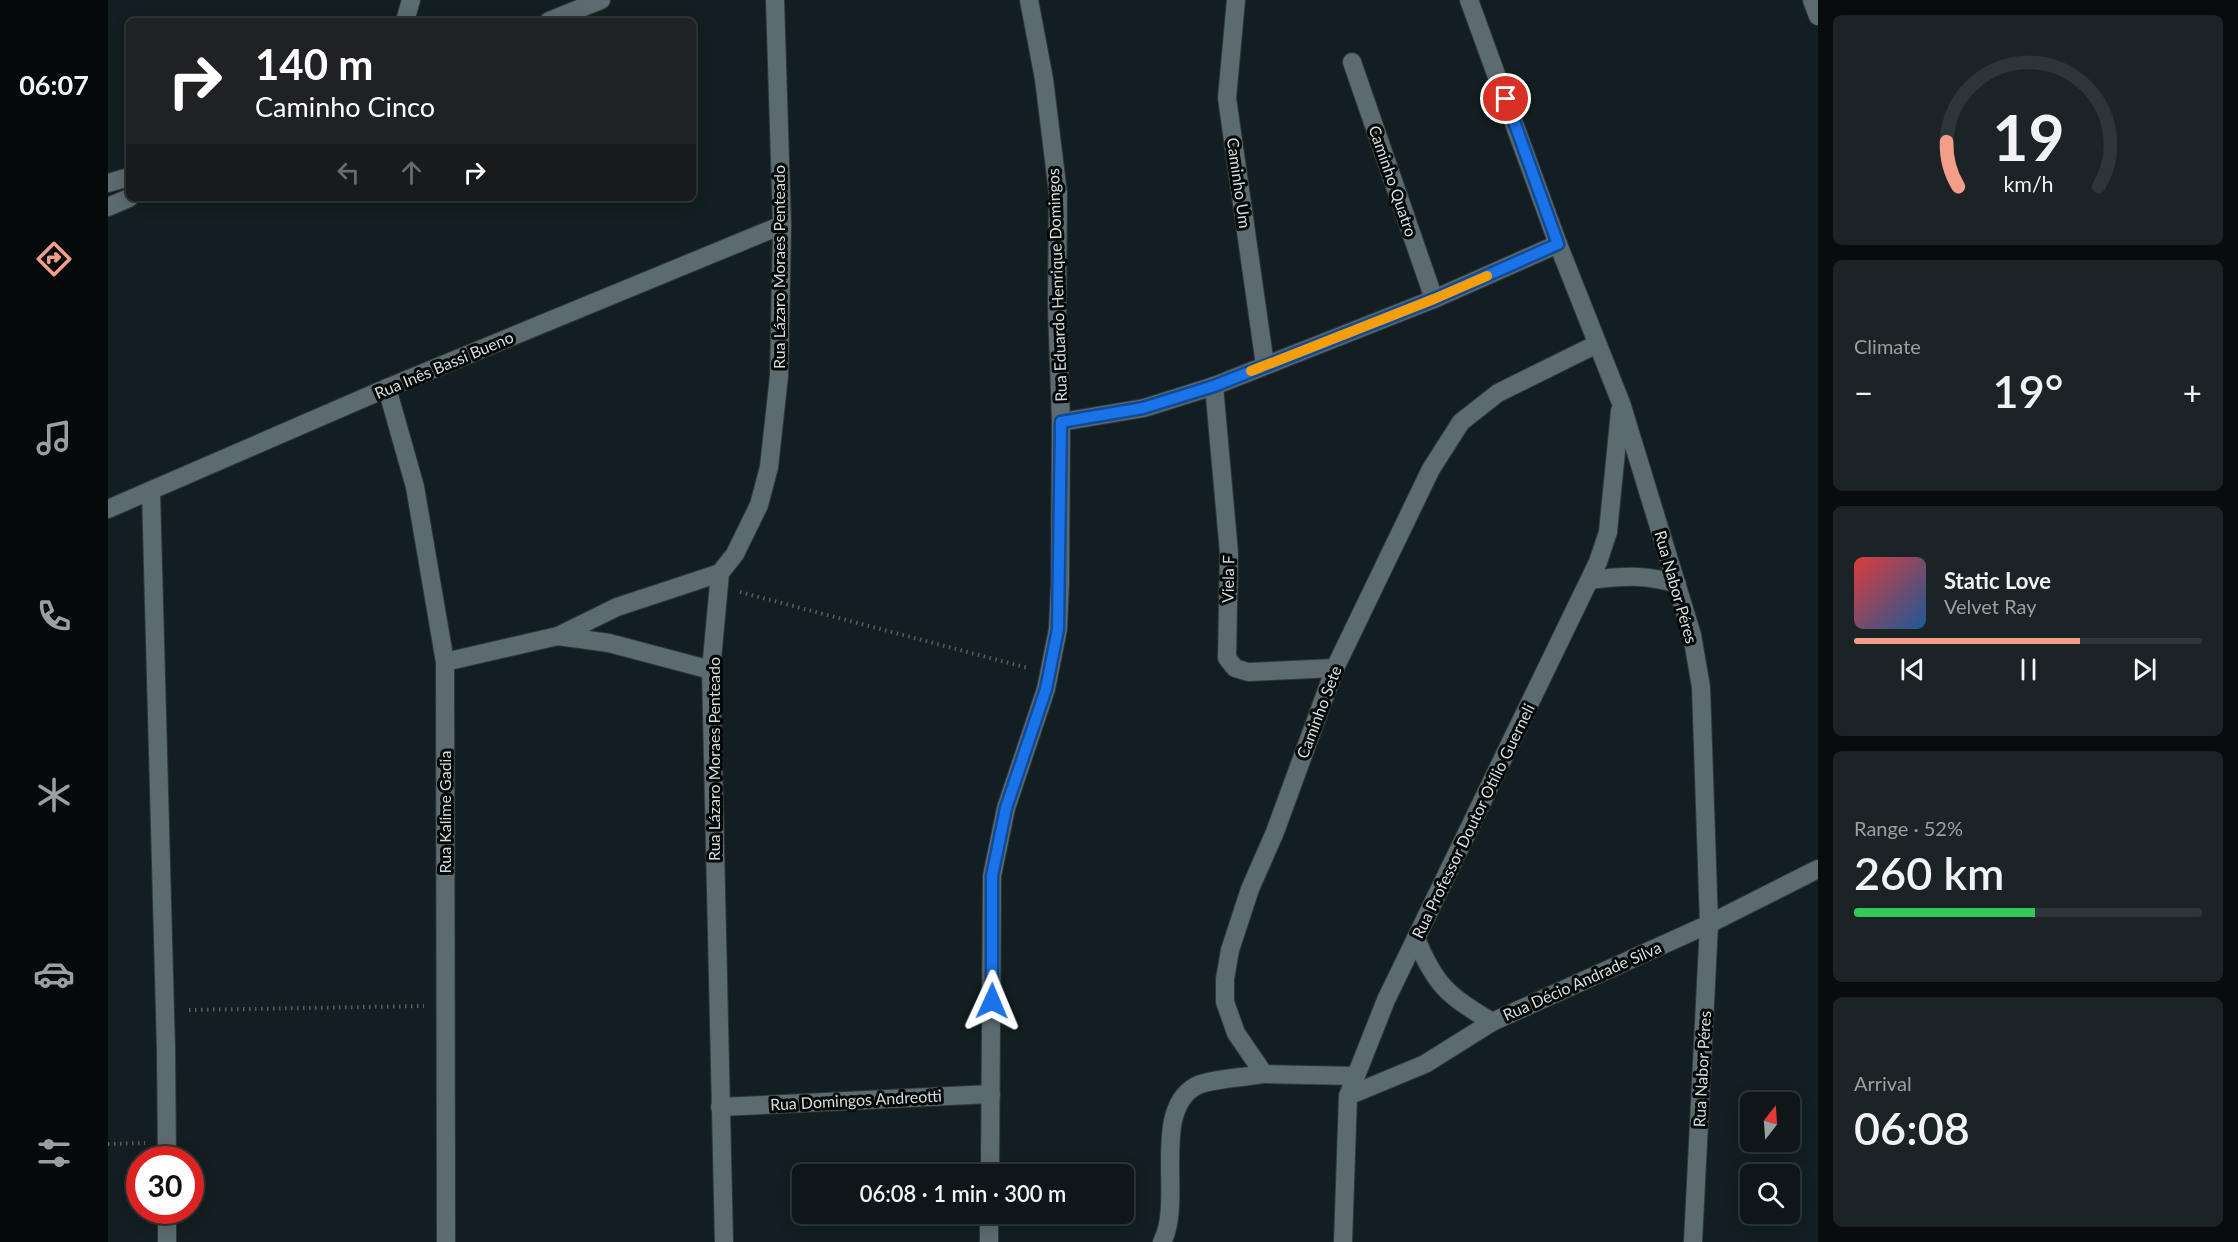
<!DOCTYPE html>
<html lang="en">
<head>
<meta charset="utf-8">
<style>
	:root { --surface:#0e1619; --page:#1c2326; --text:#f1f3f6; --muted:#9b9fa2; --line:#2e3538; --accent:#f49e89 }
	body { margin:0; font-family:Lato,sans-serif; background:var(--page); color:var(--text); height:100vh; display:flex; flex-direction:column; font-size:22px; white-space:nowrap }
	* { box-sizing:border-box; margin:0 }
	p { font-size:20px; color:var(--muted) }
	.icon { flex:none; width:33px; height:33px; fill:none; stroke:currentColor; stroke-width:2; stroke-linecap:round; stroke-linejoin:round }
	.map { position:relative; flex:1; overflow:hidden }
	.panel { display:flex; flex-direction:column; gap:15px; padding:15px; background:#080c0e; width:420px }
	.panel>* { flex:none }
	.top-card { position:absolute; left:18px; top:18px; width:570px; height:183px; border-radius:9px; box-shadow:0 3px 15px #0003,0 0 0 2px var(--line); background:#202124; color:#fff; overflow:hidden }
	.needle { width:39px; rotate:17deg }
	.buttons { position:absolute; left:1632px; top:1092px; display:grid; gap:12px }
	.buttons a { display:grid; place-items:center; width:60px; height:60px; border-radius:9px; background:var(--surface); box-shadow:0 3px 15px #0003,0 0 0 2px var(--line); font-size:30px }
	.speed { position:absolute; left:18px; top:1146px; display:flex; gap:12px; font-size:30px; font-weight:700; text-align:center }
	.speed>* { display:grid; place-content:center; width:78px; height:78px; border-radius:50%; background:var(--surface); box-shadow:0 3px 15px #0003,0 0 0 2px var(--line); line-height:1 }
	.speed .limit { border:9px solid #d22; background:#fff; color:#111 }
	.pin { position:absolute; display:grid; place-items:center; width:51px; height:51px; color:#fff; margin:-26px; border:3px solid #fff; border-radius:50%; box-shadow:0 2px 6px #0007 }
	.me { position:absolute; width:66px; margin:-33px; rotate:1deg; stroke-linejoin:round; filter:drop-shadow(0 0 4px #0008) }
	.turn { display:flex; align-items:center; gap:21px; height:126px; padding:0 30px; font-size:27px }
	.turn .icon { width:78px; height:78px; stroke-width:2.5 }
	.turn b { display:block; font-size:42px; line-height:51px }
	.lanes { display:flex; align-items:center; height:57px; padding:0 30px; background:#0003; justify-content:center; gap:30px; direction:ltr }
	.lanes .off { opacity:.35 }
	.big { font-size:45px; font-weight:600; line-height:1.1 }
	.panel .widget { flex:1; display:flex; flex-direction:column; justify-content:center; gap:9px; min-width:0; padding:0 21px; border-radius:9px; background:var(--page) }
	.panel .dial { align-items:center; gap:0 }
	.dial svg { height:156px; overflow:visible; fill:none; stroke:var(--line); stroke-width:7; stroke-linecap:round; text-anchor:middle }
	.dial text { fill:var(--text); stroke:none }
	.song { display:flex; align-items:center; gap:18px }
	.cover { width:72px; height:72px; border-radius:9px; background:linear-gradient(135deg,hsl(0 70% 55%),hsl(210 70% 35%)) }
	.played { height:6px; border-radius:3px; background:linear-gradient(90deg,var(--accent) 65%,var(--line) 65%) }
	.keys { display:flex; justify-content:space-around; direction:ltr }
	.heat { display:flex; justify-content:space-between; align-items:center; font-size:33px; direction:ltr }
	.charge { height:9px; border-radius:4px; background:linear-gradient(90deg,#34c759 52%,var(--line) 0) }
	.trip { position:absolute; left:684px; top:1164px; width:342px; height:60px; border-radius:9px; background:var(--surface); box-shadow:0 3px 15px #0003,0 0 0 2px var(--line); font-weight:600; line-height:60px; text-align:center }
	main { display:flex; flex:1; min-height:0 }
	.tabs { display:flex; flex-direction:column; width:108px; justify-content:space-around; align-items:center; background:#06090a; color:var(--muted) }
	.tabs .icon { width:42px; height:42px }
	.tabs .on { color:var(--accent) }
	.tabs b { font-size:27px; color:var(--text) }
	.map>svg:first-child { display:block }
	.lines { fill:none; stroke-linecap:round; stroke-linejoin:round }
	.street-casing { stroke:#30373a; stroke-width:20 }
	.path { stroke:#556062; stroke-width:4; stroke-dasharray:1.5 4.5; stroke-linecap:butt }
	.street { stroke:#5c6b6f; stroke-width:18 }
	.route-casing { stroke:#114b97; stroke-width:15 }
	.route { stroke:#1a73e8; stroke-width:10 }
	.slow { stroke:#f59e0b; stroke-width:10 }
	.labels { text-anchor:middle; stroke-width:6; stroke-linejoin:round; paint-order:stroke }
	.street-label { font-size:16px; fill:#d5dedf; stroke:#040708 }
</style>
</head>
<body>
<main>
<nav class="tabs">
<b>06:07</b>
<svg class="icon on" aria-label="directions" viewBox="0 0 24 24"><path d="M12 3l9 9-9 9-9-9zM9 14v-3h6M13 9l2 2-2 2"/></svg>
<svg class="icon" aria-label="music" viewBox="0 0 24 24"><path d="M9 18V5l10-2v13"/><circle cx="6" cy="18" r="3"/><circle cx="16" cy="16" r="3"/></svg>
<svg class="icon" aria-label="phone" viewBox="0 0 24 24"><path d="M5 4h4l2 5-3 2q2 4 5 5l2-3 5 2v4C11 20 4 13 5 4z"/></svg>
<svg class="icon" aria-label="climate" viewBox="0 0 24 24"><path d="M12 3v18M4 7l16 10M4 17L20 7"/></svg>
<svg class="icon" aria-label="car" viewBox="0 0 24 24"><path d="M5 17H2v-5l4-1 3-4h7l3 4 3 1v5h-3M9 17h6M6 11h13"/><circle cx="7" cy="17" r="2"/><circle cx="17" cy="17" r="2"/></svg>
<svg class="icon" aria-label="filters" viewBox="0 0 24 24"><path d="M4 7h16M4 17h16"/><circle cx="9" cy="7" r="2"/><circle cx="15" cy="17" r="2"/></svg>
</nav>
<div class="map">
<svg width="1710" height="1242" viewBox="0 0 1710 1242">
	<rect width="100%" height="100%" fill="#121e21"/>
	<g class="lines">
		<defs>
			<g id="street">
				<polyline points="1128,0 1119,98 1157,365"/>
				<polyline points="1361,0 1450,244 1513,403 1584,635 1593,687 1601,924 1585,1242"/>
				<polyline points="1704,0 1710,16"/>
				<polyline points="297,21 303,0"/>
				<polyline points="441,21 493,0"/>
				<polyline points="1244,62 1326,299"/>
				<polyline points="0,183 21,177"/>
				<polyline points="0,207 21,198"/>
				<polyline points="1106,386 1121,553 1119,658 1127,668 1140,672 1227,668"/>
				<polyline points="279,388 307,487 337,662 338,1242"/>
				<polyline points="953,422 1036,408 1106,386 1326,299 1450,244"/>
				<polyline points="43,492 58,1050 59,1160"/>
				<polyline points="0,509 279,388 674,225"/>
				<path d="M1482 580C1513 576 1538 574 1569 584"/>
				<polyline points="450,636 501,643 603,670"/>
				<polyline points="337,662 450,636 509,607 612,573"/>
				<path d="M1308 938C1327 986 1341 996 1384 1022"/>
				<polyline points="1248,1076 1156,1074 1128,1033 1117,1002 1117,979 1122,950 1142,889 1167,832 1227,668 1323,469 1353,422 1390,393 1489,344"/>
				<polyline points="1240,1096 1317,1064 1384,1022 1601,924 1710,869"/>
				<polyline points="612,1107 883,1094"/>
				<polyline points="882,1174 884,876 898,808 938,689 950,629 952,583 953,422 949,306 950,193 936,79 921,0"/>
				<polyline points="59,1210 59,1242"/>
				<polyline points="616,1242 603,670 612,573 627,554 651,505 661,467 671,376 674,225 667,0"/>
				<polyline points="881,1242 881,1214"/>
				<path d="M1054 1242C1076 1202 1042 1111 1088 1086 1100 1079 1140 1077 1156 1074"/>
				<polyline points="1235,1242 1240,1096 1278,1000 1490,562 1500,532 1512,411"/>
			</g>
		</defs>
		<!-- street casing -->
		<use href="#street" class="street-casing"/>
		<!-- path -->
		<g class="path">
			<polyline points="632,592 920,668"/>
			<polyline points="81,1010 316,1006"/>
			<polyline points="0,1144 37,1143"/>
		</g>
		<!-- street -->
		<use href="#street" class="street"/>
	</g>
	<g class="lines">
		<defs>
			<polyline id="route" points="884,1001 884,876 898,808 938,689 950,629 953,422 1035,408 1106,386 1326,299 1450,244 1398,99"/>
		</defs>
		<!-- route casing -->
		<use href="#route" class="route-casing"/>
		<!-- route -->
		<use href="#route" class="route"/>
		<!-- slow -->
		<polyline class="slow" points="1143,371 1326,299 1379,276"/>
	</g>
	<g class="labels">
		<!-- street labels -->
		<g class="street-label">
			<text transform="translate(1285 181) rotate(71)" y="6">Caminho Quatro</text>
			<text transform="translate(1131 183) rotate(82)" y="6">Caminho Um</text>
			<text transform="translate(671 267) rotate(-90)" y="6">Rua Lázaro Moraes Penteado</text>
			<text transform="translate(949 285) rotate(-92)" y="6">Rua Eduardo Henrique Domingos</text>
			<text transform="translate(336 365) rotate(-23)" y="6">Rua Inês Bassi Bueno</text>
			<text transform="translate(1120 579) rotate(-89)" y="6">Viela F</text>
			<text transform="translate(1568 587) rotate(74)" y="6">Rua Nabor Péres</text>
			<text transform="translate(1211 712) rotate(-69)" y="6">Caminho Sete</text>
			<text transform="translate(606 759) rotate(-90)" y="6">Rua Lázaro Moraes Penteado</text>
			<text transform="translate(337 812) rotate(-90)" y="6">Rua Kalime Gadia</text>
			<text transform="translate(1365 821) rotate(-64)" y="6">Rua Professor Doutor Otílio Guerneli</text>
			<text transform="translate(1474 981) rotate(-24)" y="6">Rua Décio Andrade Silva</text>
			<text transform="translate(1594 1069) rotate(-87)" y="6">Rua Nabor Péres</text>
			<text transform="translate(748 1100) rotate(-3)" y="6">Rua Domingos Andreotti</text>
		</g>
	</g>
</svg>
<div class="buttons">
<a><svg class="needle" viewBox="-14 -14 28 28"><path d="M0-13l5 13h-10z" fill="#e53935"/><path d="M0 13l5-13h-10z" fill="#9b9fa2"/></svg></a>
<a><svg class="icon" aria-label="search" viewBox="0 0 24 24"><circle cx="10" cy="10" r="6"/><path d="M15 15l6 6"/></svg></a>
</div>
<div class="speed"><div class="limit">30</div></div>
<div class="pin" style="left:1398px;top:99px;background:#d93025"><svg class="icon" aria-label="arrive" viewBox="0 0 24 24"><path d="M6 21V4h12l-3 4 3 4H6"/></svg></div>
<svg class="me" style="left:884px;top:1001px" viewBox="-20 -20 40 40"><path d="M0-17L14 15 0 8-14 15z" fill="#1a73e8" stroke="#fff" stroke-width="4"/></svg>
<div class="trip">06:08 · 1 min · 300 m</div>
<div class="top-card">
<div class="turn"><svg class="icon" aria-label="right" viewBox="0 0 24 24"><path d="M7 20v-9h11M14 6l5 5-5 5"/></svg><div><b>140 m</b>Caminho Cinco</div></div>
<div class="lanes"><svg class="icon off" aria-label="left" viewBox="0 0 24 24"><path d="M17 20v-9H6M10 6l-5 5 5 5"/></svg><svg class="icon off" aria-label="ahead" viewBox="0 0 24 24"><path d="M12 20V5M6 11l6-6 6 6"/></svg><svg class="icon" aria-label="right" viewBox="0 0 24 24"><path d="M7 20v-9h11M14 6l5 5-5 5"/></svg></div>
</div>
</div>
<section class="panel">
<div class="widget dial"><svg viewBox="0 0 100 80">
<path d="M14 69A42 42 0 1 1 86 69"/>
<path d="M14 69A42 42 0 0 1 8 46" stroke="#f49e89"/>
<text x="50" y="56" font-size="32" font-weight="700">19</text>
<text x="50" y="72" font-size="11">km/h</text>
</svg></div>
<div class="widget"><p>Climate</p>
<div class="heat"><a>−</a><b class="big">19°</b><a>+</a></div>
</div>
<div class="widget">
<div class="song"><i class="cover"></i><div><b>Static Love</b><p>Velvet Ray</p></div></div>
<div class="played"></div>
<div class="keys"><svg class="icon" aria-label="previous" viewBox="0 0 24 24"><path d="M18 5L8 12l10 7zM5 5v14"/></svg><svg class="icon" aria-label="pause" viewBox="0 0 24 24"><path d="M8 5v14M16 5v14"/></svg><svg class="icon" aria-label="next" viewBox="0 0 24 24"><path d="M6 5l10 7-10 7zM19 5v14"/></svg></div>
</div>
<div class="widget"><p>Range · 52%</p><b class="big">260 km</b><div class="charge"></div></div>
<div class="widget"><p>Arrival</p><b class="big">06:08</b></div>
</section>
</main>
</body>
</html>
